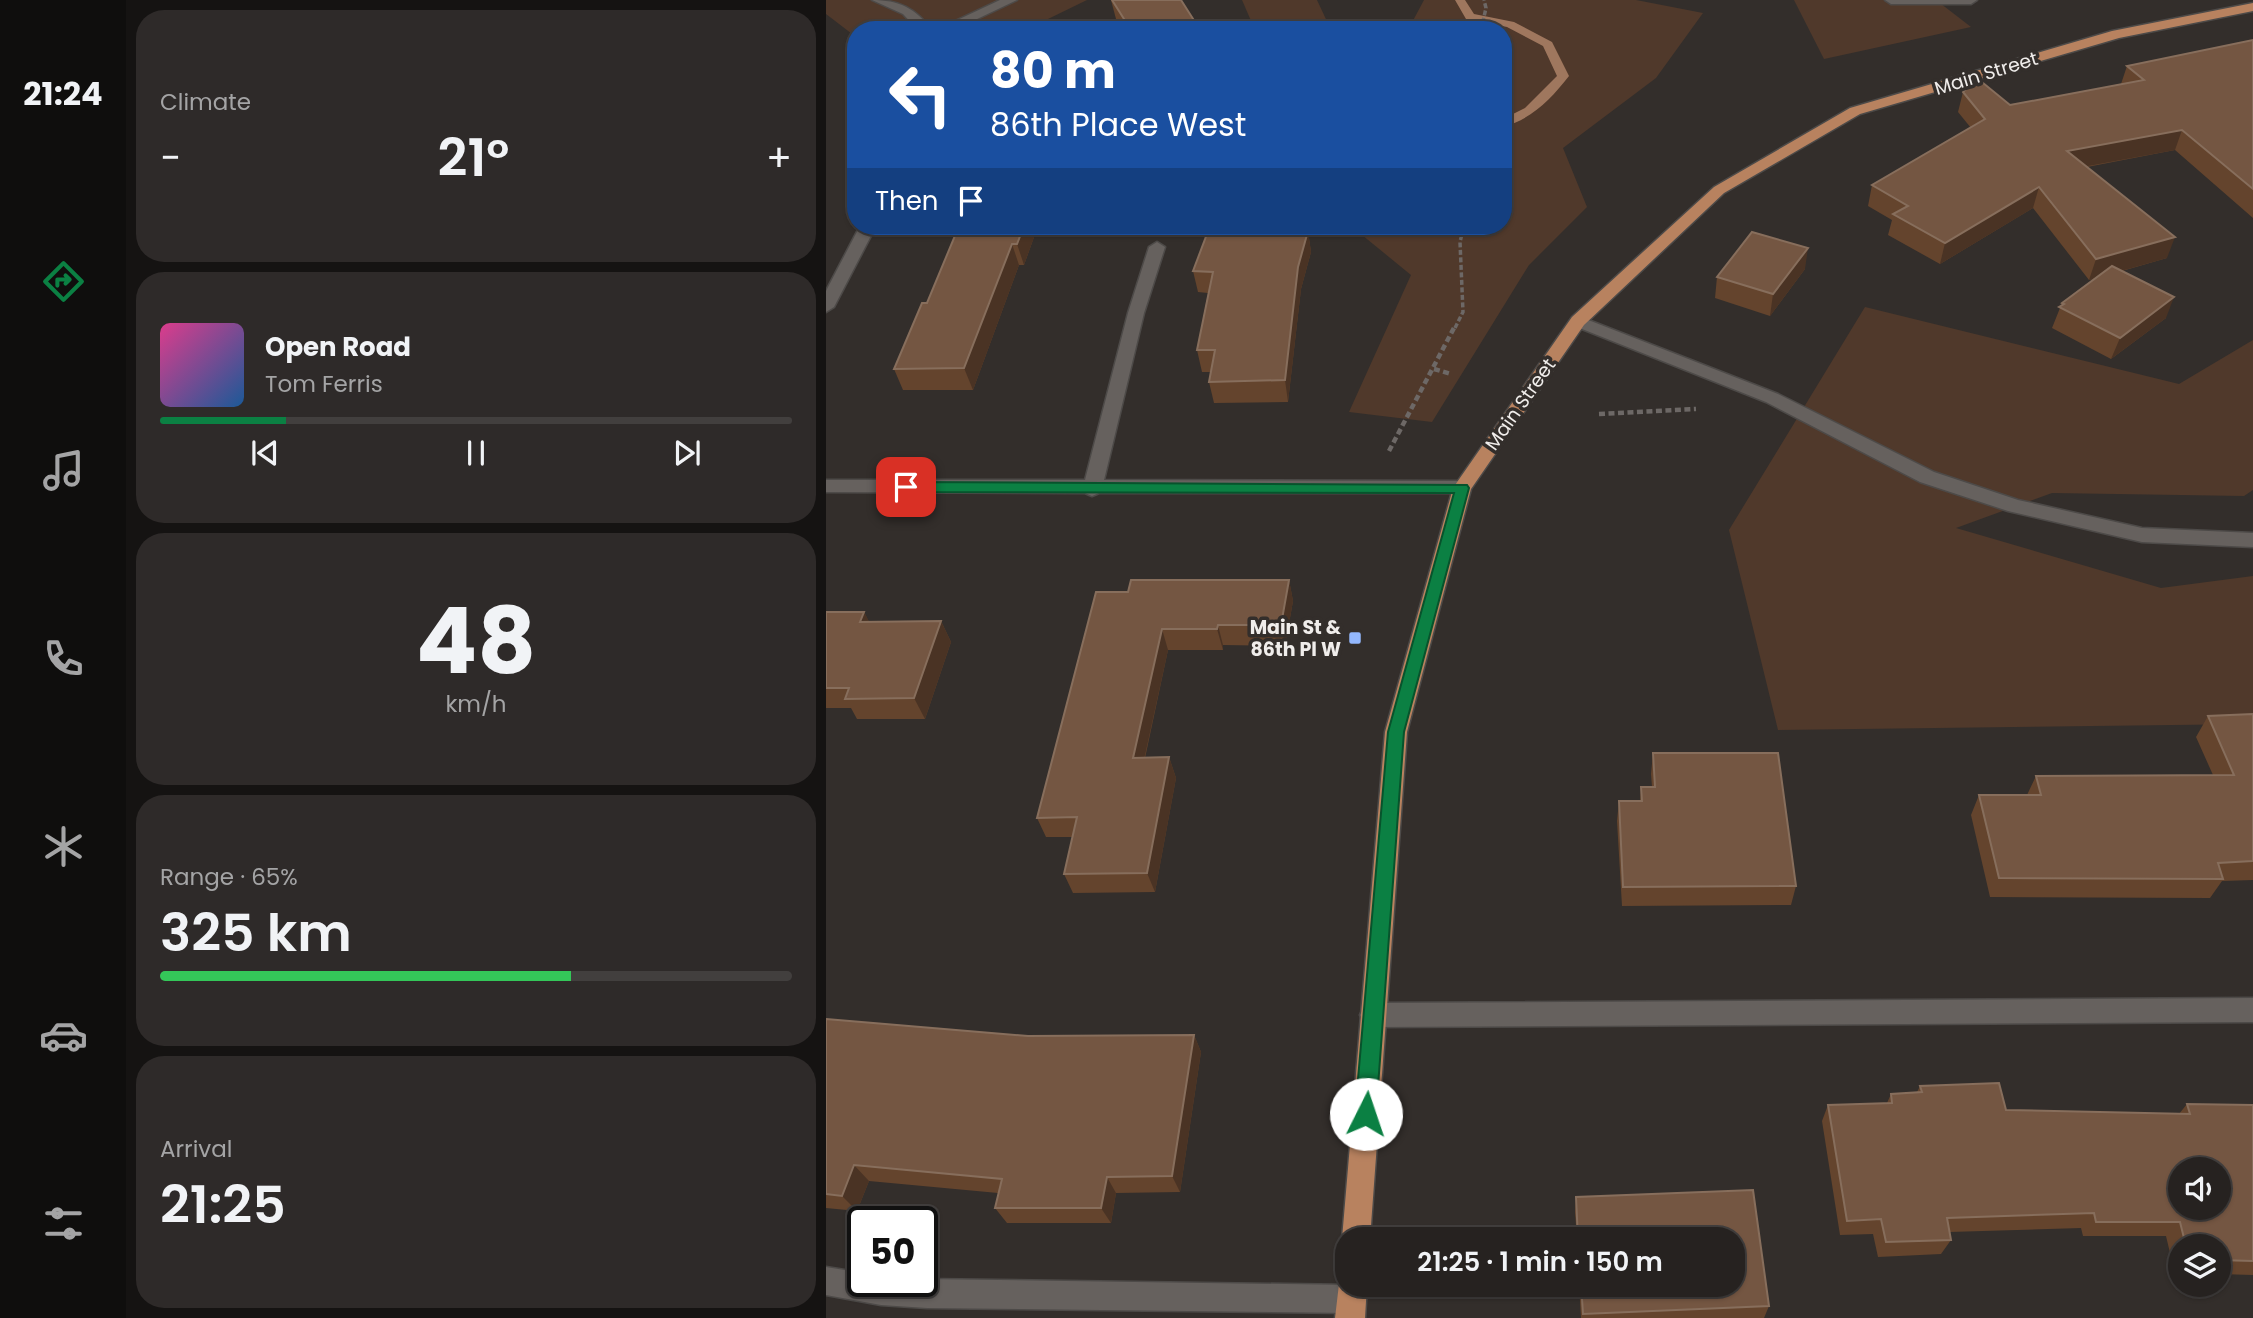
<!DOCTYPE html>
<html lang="en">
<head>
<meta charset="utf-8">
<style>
	:root { --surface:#262220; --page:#2e2a29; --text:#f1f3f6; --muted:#a4a4a5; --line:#423f3e; --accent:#0b8043 }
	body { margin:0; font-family:Poppins,sans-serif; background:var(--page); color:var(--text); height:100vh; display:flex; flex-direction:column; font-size:26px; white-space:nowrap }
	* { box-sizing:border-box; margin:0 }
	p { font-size:23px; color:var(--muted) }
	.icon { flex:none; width:38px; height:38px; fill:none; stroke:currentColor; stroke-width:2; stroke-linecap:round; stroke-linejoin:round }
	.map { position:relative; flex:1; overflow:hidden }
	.details { display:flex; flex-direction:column; gap:10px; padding:10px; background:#151312; width:700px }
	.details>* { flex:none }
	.top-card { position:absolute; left:21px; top:21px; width:665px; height:214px; border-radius:28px; box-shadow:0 2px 5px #0004,0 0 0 2px var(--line); background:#1a4fa0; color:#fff; overflow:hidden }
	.buttons { position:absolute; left:1342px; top:1157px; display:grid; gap:14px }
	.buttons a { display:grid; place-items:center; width:63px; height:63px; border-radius:50%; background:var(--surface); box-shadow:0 2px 5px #0004,0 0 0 2px var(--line); font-size:35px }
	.speed { position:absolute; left:21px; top:1206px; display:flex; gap:14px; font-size:35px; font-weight:700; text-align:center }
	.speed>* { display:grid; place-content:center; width:91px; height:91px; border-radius:50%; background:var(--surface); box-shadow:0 2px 5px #0004,0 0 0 2px var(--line); line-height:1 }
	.speed .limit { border:4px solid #111; border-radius:10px; background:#fff; color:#111 }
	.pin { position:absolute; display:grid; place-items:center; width:60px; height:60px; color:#fff; margin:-30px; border-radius:14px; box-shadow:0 4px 10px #0006 }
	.me { position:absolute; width:77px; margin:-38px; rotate:4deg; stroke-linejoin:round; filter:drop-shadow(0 0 5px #0008) }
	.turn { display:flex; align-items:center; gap:24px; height:147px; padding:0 28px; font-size:32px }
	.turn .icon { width:91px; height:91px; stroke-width:2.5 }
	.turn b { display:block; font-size:49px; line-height:60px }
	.then { display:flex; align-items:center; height:66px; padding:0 28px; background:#0003; gap:14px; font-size:26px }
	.big { font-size:52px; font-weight:600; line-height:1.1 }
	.details .card { flex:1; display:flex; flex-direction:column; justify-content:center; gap:10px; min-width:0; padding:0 24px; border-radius:28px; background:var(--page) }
	.details .dial { align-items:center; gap:0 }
	.dial b { font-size:91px; line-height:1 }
	.song { display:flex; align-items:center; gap:21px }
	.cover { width:84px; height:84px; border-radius:10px; background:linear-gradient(135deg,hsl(330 70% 55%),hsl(210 70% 35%)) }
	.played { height:7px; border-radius:4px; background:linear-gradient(90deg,var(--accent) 20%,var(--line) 20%) }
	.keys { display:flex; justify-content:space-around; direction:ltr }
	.heat { display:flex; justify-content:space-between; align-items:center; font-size:38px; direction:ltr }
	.charge { height:10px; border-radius:5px; background:linear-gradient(90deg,#34c759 65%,var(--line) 0) }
	.trip { position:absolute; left:509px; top:1227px; width:410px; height:70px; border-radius:28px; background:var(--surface); box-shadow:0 2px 5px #0004,0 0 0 2px var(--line); font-weight:600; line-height:70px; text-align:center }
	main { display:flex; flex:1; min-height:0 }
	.dock { display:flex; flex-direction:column; width:126px; justify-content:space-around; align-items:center; background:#0f0e0d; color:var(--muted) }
	.dock .icon { width:49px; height:49px }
	.dock .selected { color:var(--accent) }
	.dock b { font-size:32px; color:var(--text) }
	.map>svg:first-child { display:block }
	.green { fill:#50392b }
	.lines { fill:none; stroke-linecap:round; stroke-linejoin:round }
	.stream { fill:#9f775e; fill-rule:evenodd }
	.minor-casing { stroke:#4d4a48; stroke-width:3 }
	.major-casing { stroke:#4d4a48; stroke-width:3 }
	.path-far1 { stroke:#6d6866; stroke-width:3.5; stroke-dasharray:5 2.5; stroke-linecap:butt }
	.path { stroke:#6d6866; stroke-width:4.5; stroke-dasharray:6 3.5; stroke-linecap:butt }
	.minor { fill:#66615e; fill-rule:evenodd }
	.major { fill:#b8825f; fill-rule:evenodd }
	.wall { fill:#64442d }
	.shaded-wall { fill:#4a3324 }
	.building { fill:#745642; stroke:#876e5c; stroke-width:2; fill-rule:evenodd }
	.route { fill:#0b8043; stroke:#07532c; stroke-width:2 }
	.poi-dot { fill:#93b7fd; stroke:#332e2b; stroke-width:2.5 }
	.labels { text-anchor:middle; stroke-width:7; stroke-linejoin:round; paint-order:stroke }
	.street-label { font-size:19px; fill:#f0edeb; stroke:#332e2b }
	.poi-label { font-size:19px; font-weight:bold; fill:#f0edeb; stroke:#332e2b; text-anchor:end }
</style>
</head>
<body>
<main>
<nav class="dock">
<b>21:24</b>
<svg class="icon selected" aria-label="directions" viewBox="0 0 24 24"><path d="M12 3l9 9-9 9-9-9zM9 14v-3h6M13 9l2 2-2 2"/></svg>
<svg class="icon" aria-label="music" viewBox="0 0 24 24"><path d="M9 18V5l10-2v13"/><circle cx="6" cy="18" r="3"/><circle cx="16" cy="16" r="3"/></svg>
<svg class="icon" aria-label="phone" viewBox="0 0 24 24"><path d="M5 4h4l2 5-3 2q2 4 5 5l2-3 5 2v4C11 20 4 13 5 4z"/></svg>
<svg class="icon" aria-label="climate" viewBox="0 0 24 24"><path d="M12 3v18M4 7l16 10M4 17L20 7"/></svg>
<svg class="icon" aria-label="car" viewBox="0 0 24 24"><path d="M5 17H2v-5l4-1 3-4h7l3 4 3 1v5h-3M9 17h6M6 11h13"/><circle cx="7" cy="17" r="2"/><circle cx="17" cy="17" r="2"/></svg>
<svg class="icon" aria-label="filters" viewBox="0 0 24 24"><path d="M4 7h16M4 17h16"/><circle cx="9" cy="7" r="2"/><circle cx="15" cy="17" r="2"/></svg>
</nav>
<section class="details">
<div class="card"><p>Climate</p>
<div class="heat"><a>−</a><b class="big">21°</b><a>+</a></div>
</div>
<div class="card">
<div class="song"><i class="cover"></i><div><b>Open Road</b><p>Tom Ferris</p></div></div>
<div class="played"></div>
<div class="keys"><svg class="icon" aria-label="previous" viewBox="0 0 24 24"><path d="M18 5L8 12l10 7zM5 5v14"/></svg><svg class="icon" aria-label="pause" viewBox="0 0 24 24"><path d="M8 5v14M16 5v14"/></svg><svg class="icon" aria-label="next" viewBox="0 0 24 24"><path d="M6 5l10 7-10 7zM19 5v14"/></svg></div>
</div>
<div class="card dial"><b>48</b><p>km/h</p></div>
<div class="card"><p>Range · 65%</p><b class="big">325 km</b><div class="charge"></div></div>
<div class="card"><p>Arrival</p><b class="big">21:25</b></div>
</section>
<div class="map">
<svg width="1427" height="1318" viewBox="0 0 1427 1318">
	<rect width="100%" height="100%" fill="#332e2b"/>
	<!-- green -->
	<g class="green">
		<polygon points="0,0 261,0 222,19 232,30 30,30 30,37 0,14"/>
		<polygon points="416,0 491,0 505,30 429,30"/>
		<polygon points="598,0 810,0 877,13 830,78 737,148 761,207 703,265 606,422 523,412 585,275 525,226 677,226 677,30 582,30"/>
		<polygon points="968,0 1110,0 1145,27 998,59"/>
		<polygon points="1039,307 1353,384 1427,340 1427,490 1418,496 1226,493 1130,528 1335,588 1427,576 1427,724 952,730 903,530"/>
	</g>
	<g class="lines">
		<!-- stream -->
		<g class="stream">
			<path d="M629 0H639L648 14 688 22 726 42 743 76C725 99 706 119 677 127V119L699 108 731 76 717 46 681 27 640 19Z"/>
			<polygon points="639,226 655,226 665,233 658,237"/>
		</g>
		<defs>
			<g id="minor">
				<path d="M46 0C73 0 89 8 106 30H92L77 14Z"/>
				<polygon points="174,0 191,0 128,30 110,30"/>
				<polygon points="1059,0 1151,0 1145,4 1065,4"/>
				<polygon points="34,226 50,226 8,307 0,312 0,291"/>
				<polygon points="331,242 339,247 318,313 278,480 636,481 643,483 645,488 643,493 273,493 266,496 259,493 0,492 0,480 259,480 302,313 323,247"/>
				<polygon points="752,316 952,394 1108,472 1192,500 1316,528 1427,533 1427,547 1316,542 1182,511 1094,482 940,402 746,325 744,321"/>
				<polygon points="1427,998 1427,1022 547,1027 538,1023 534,1015 538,1007 547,1003"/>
				<polygon points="0,1267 37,1273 37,1281 96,1279 526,1285 536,1289 540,1299 536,1309 526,1313 101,1308 55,1305 0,1295"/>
			</g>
			<g id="major">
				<polygon points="1427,3 1427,11 1293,38 1034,114 898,193 758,325 645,489 581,732 544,1239 522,1239 520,1249 516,1239 559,732 627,488 746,317 888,187 1024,108 1286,31"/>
				<polygon points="522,1272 522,1284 541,1284 539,1318 509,1318 513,1284 517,1274"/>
			</g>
		</defs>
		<!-- minor casing -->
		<use href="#minor" class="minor-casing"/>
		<!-- major casing -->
		<use href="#major" class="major-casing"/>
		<!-- path-far1 -->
		<g class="path-far1">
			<polyline points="655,30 660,8 658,0"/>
			<polyline points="629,328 637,312 634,242 638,226"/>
		</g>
		<!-- path -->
		<g class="path">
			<polyline points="608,369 625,374"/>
			<polyline points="773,414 870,409"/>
			<polyline points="563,451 629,326"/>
		</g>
		<!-- minor -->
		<use href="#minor" class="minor"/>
		<!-- major -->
		<use href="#major" class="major"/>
	</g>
	<!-- wall -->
	<g class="wall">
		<polygon points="285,0 371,25 372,30 297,30 290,19"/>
		<polygon points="1427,40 1427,218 1349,150 1261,167 1341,258 1296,271 1340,318 1285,359 1226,328 1236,303 1268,279 1263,280 1207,208 1114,264 1062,235 1066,220 1042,206 1046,185 1145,128 1132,112 1137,92 1184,105 1295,84 1301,66"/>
		<polygon points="133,226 212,226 198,265 193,265 147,390 77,390 68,369 101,303"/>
		<polygon points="459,230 482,231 485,252 475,289 462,402 388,403 383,382 385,372 376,372 371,350 382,293 372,292 367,271"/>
		<polygon points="979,269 944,316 889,298 891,277"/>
		<polygon points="463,580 467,601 459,646 397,645 397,650 342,650 319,758 343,757 350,778 329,892 247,893 238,874 247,837 220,837 211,818 302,592"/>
		<polygon points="0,612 38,612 43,622 115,621 125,642 99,719 31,719 25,708 0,708"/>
		<polygon points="1427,714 1427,880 1396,881 1384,898 1164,897 1145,815 1153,795 1201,795 1210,776 1387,775 1370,737 1382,716"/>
		<polygon points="827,753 970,886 965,905 796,906 791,821 793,801 814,801 815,787 826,787 825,774"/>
		<polygon points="0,1019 202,1036 368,1035 375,1052 354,1192 290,1193 285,1223 181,1223 169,1208 172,1193 43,1181 31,1211 0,1208"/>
		<polygon points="1094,1086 1180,1110 1353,1114 1361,1104 1427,1105 1427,1275 1393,1274 1393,1246 1354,1246 1354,1274 1349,1274 1340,1236 1257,1236 1255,1228 1123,1232 1125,1240 1115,1254 1052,1257 1047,1234 1014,1235 996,1121 1002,1105 1061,1103 1065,1094 1091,1092"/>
		<polygon points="927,1190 943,1306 938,1318 755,1318 753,1284 906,1284 906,1239 751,1239 749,1212 750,1197"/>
	</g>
	<!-- shaded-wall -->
	<g class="shaded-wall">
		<polygon points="1356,130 1349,150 1235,171 1241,151"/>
		<polygon points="1213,187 1207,208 1114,264 1119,243"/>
		<polygon points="198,226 212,226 198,265 191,244"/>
		<polygon points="453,226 459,226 456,251 452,230"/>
		<polygon points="482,231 485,252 475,289 462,402 459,380 472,267"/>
		<polygon points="1349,237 1341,258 1263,280 1270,259"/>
		<polygon points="186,244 193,265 147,390 138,368"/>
		<polygon points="982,248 979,269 944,316 947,294"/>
		<polygon points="1348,297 1340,318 1285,359 1294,338"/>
		<polygon points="463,580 467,601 459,646 455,625"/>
		<polygon points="38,612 49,633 34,622"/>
		<polygon points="115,621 125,642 99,719 88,698"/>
		<polygon points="392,625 397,645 397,650 391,629"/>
		<polygon points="336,629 342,650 314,778 307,758"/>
		<polygon points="343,757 350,778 329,892 321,873"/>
		<polygon points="368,1035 375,1052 354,1192 346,1176"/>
		<polygon points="28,1165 43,1181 31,1211 16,1196"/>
		<polygon points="281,1177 290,1193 285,1223 275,1208"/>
	</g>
	<!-- building -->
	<g class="building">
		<polygon points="286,0 355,0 371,25 369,30 305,30"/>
		<polygon points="1427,40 1427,189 1356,130 1241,151 1349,237 1270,259 1213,187 1119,243 1067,214 1082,206 1046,185 1159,119 1137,92 1151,78 1184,105 1318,80 1301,66"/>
		<polygon points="133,226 198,226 191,244 186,244 138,368 68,369 96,303 101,303"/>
		<polygon points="384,226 453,226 452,230 482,231 472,267 459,380 383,382 389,350 371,350 387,272 367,271"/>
		<polygon points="926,232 982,248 947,294 891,277"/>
		<polygon points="1286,266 1348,297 1294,338 1233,307 1238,304 1236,303"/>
		<polygon points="305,580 463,580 455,625 392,625 391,629 336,629 307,758 343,757 321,873 238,874 251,817 211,818 270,592 302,592"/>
		<polygon points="0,612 38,612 34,622 115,621 88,698 19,699 23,688 0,688"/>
		<polygon points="1427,714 1427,861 1392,863 1397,879 1173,878 1153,795 1215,795 1210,776 1408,775 1382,716"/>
		<polygon points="827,753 952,753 970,886 797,887 793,801 816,801 815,787 829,787"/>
		<polygon points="0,1019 202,1036 368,1035 346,1176 281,1177 275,1208 169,1208 176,1179 28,1165 16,1196 0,1194"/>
		<path d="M1173 1083 1180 1110 1364 1114 1361 1104 1427 1105V1261L1393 1260V1246H1360L1354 1222H1270L1268 1213 1121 1218 1125 1240 1060 1242 1055 1219 1021 1221 1002 1105 1066 1103 1065 1094 1096 1092 1094 1086ZM1354 1169H1393V1208H1354Z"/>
		<polygon points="927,1190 943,1306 757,1314 755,1284 906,1284 906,1239 752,1239 750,1197"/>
	</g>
	<!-- route -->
	<polygon class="route" points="80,482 641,485 643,488 578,732 550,1114 547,1121 540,1124 532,1121 529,1114 562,732 628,493 80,492 73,487"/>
	<!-- markers -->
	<rect class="poi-dot" x="522" y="631" width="14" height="14" rx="3.5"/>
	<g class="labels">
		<!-- street labels -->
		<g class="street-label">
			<text transform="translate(1160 73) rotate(-17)" y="7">Main Street</text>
			<text transform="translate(694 404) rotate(-55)" y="7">Main Street</text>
		</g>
		<!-- poi labels -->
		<g class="poi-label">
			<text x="515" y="634">Main St &amp;<tspan x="515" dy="22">86th Pl W</tspan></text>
		</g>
	</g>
</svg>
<div class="buttons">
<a><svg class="icon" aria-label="sound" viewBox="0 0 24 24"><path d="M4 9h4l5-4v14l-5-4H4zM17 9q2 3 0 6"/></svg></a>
<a><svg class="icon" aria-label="layers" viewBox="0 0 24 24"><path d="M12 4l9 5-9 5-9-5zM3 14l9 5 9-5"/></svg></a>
</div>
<div class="speed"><div class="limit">50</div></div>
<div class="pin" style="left:80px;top:487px;background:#d93025"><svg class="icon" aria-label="arrive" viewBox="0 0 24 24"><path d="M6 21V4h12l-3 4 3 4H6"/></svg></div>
<svg class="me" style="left:540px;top:1114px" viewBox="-20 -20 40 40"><circle r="19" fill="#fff"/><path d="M0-13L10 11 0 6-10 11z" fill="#0b8043"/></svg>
<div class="trip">21:25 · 1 min · 150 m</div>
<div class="top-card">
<div class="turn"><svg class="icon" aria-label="left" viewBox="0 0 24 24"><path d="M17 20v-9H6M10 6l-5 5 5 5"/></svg><div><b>80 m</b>86th Place West</div></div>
<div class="then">Then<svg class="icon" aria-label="arrive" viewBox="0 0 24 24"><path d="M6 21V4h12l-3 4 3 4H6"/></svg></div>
</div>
</div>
</main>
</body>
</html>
